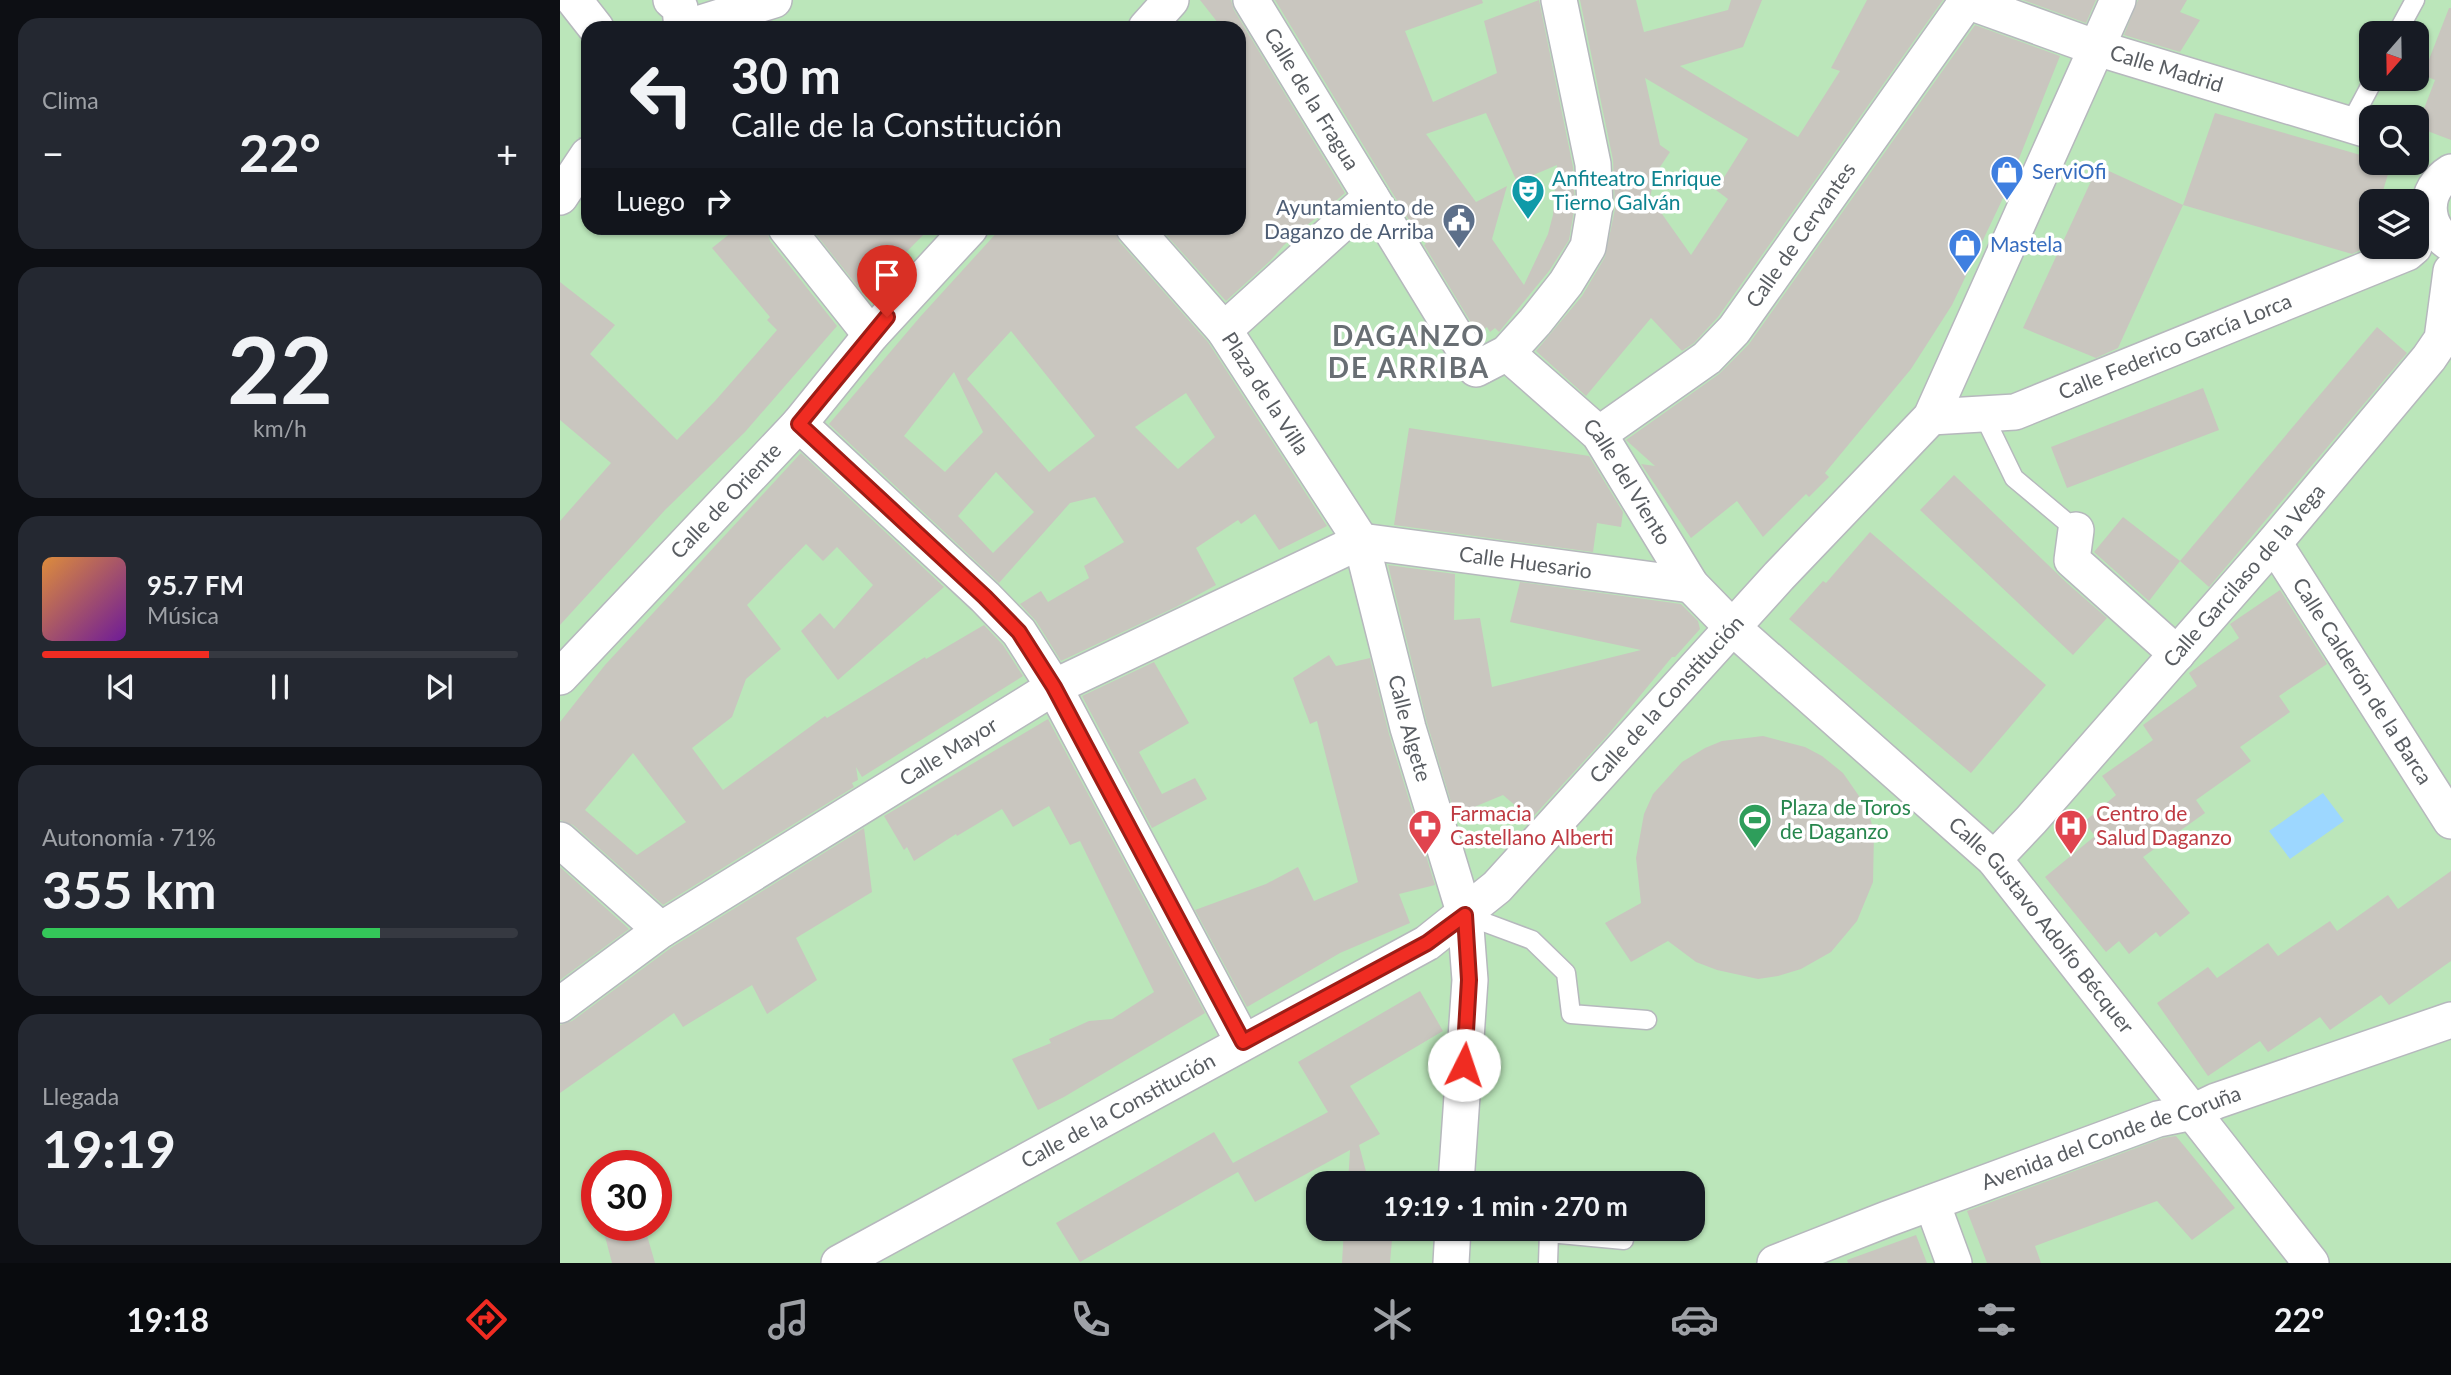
<!DOCTYPE html>
<html lang="es">
<head>
<meta charset="utf-8">
<style>
	:root { --surface:#171b24; --page:#242831; --text:#f1f3f6; --muted:#9ea1a6; --line:#363941; --accent:#f02c22 }
	body { margin:0; font-family:Lato,sans-serif; background:var(--page); color:var(--text); height:100vh; display:flex; flex-direction:column; font-size:26px; white-space:nowrap }
	* { box-sizing:border-box; margin:0 }
	p { font-size:23px; color:var(--muted) }
	.icon { flex:none; width:38px; height:38px; fill:none; stroke:currentColor; stroke-width:2; stroke-linecap:round; stroke-linejoin:round }
	.map { position:relative; flex:1; overflow:hidden }
	.details { display:flex; flex-direction:column; gap:18px; padding:18px; background:#0d0f14; width:560px }
	.details>* { flex:none }
	.banner { position:absolute; left:21px; top:21px; width:665px; height:214px; border-radius:21px; box-shadow:0 2px 5px #0004; background:#171b24; color:var(--text); overflow:hidden }
	.needle { width:46px; rotate:200deg }
	.fabs { position:absolute; left:1799px; top:21px; display:grid; gap:14px }
	.fabs a { display:grid; place-items:center; width:70px; height:70px; border-radius:14px; background:var(--surface); box-shadow:0 2px 5px #0004; font-size:35px }
	.speed { position:absolute; left:21px; top:1150px; display:flex; gap:14px; font-size:35px; font-weight:700; text-align:center }
	.speed>* { display:grid; place-content:center; width:91px; height:91px; border-radius:50%; background:var(--surface); box-shadow:0 2px 5px #0004; line-height:1 }
	.speed .limit { border:10px solid #d22; background:#fff; color:#111 }
	.pin { position:absolute; display:grid; place-items:center; width:60px; height:60px; color:#fff; margin:-72px -30px; border-radius:50% 50% 50% 0; rotate:-45deg; box-shadow:0 0 7px #0007 }
	.pin .icon { rotate:45deg }
	.me { position:absolute; width:77px; margin:-38px; rotate:4deg; stroke-linejoin:round; filter:drop-shadow(0 0 5px #0008) }
	.turn { display:flex; align-items:center; gap:24px; height:147px; padding:0 35px; font-size:32px }
	.turn .icon { width:91px; height:91px; stroke-width:2.5 }
	.turn b { display:block; font-size:49px; line-height:60px }
	.then { display:flex; align-items:center; height:66px; padding:0 35px; background:#0003; gap:14px; font-size:26px }
	.big { font-size:52px; font-weight:700; line-height:1.1 }
	.details .widget { flex:1; display:flex; flex-direction:column; justify-content:center; gap:10px; min-width:0; padding:0 24px; border-radius:21px; background:var(--page) }
	.details .dial { align-items:center; gap:0 }
	.dial b { font-size:91px; line-height:1 }
	.song { display:flex; align-items:center; gap:21px }
	.cover { width:84px; height:84px; border-radius:10px; background:linear-gradient(135deg,hsl(30 70% 55%),hsl(280 70% 35%)) }
	.played { height:7px; border-radius:4px; background:linear-gradient(90deg,var(--accent) 35%,var(--line) 35%) }
	.keys { display:flex; justify-content:space-around; direction:ltr }
	.heat { display:flex; justify-content:space-between; align-items:center; font-size:38px; direction:ltr }
	.charge { height:10px; border-radius:5px; background:linear-gradient(90deg,#34c759 71%,var(--line) 0) }
	.trip { position:absolute; left:746px; top:1171px; width:399px; height:70px; border-radius:21px; background:var(--surface); box-shadow:0 2px 5px #0004; font-weight:700; line-height:70px; text-align:center }
	.menu { display:flex; height:112px; justify-content:space-around; align-items:center; background:#090b0e; color:var(--muted) }
	.menu .icon { width:49px; height:49px }
	.menu .selected { color:var(--accent) }
	.menu b { font-size:32px; color:var(--text) }
	main { display:flex; flex:1; min-height:0 }
	.map>svg:first-child { display:block }
	.green { fill:#bbe6ba; fill-rule:evenodd }
	.water { fill:#9dd7ff }
	.building { fill:#c9c6bf; fill-rule:evenodd }
	.lines { fill:none; stroke-linecap:round; stroke-linejoin:round }
	.lane-casing { stroke:#b6b8bd; stroke-width:21 }
	.street-casing { stroke:#b6b8bd; stroke-width:38 }
	.lane { stroke:#fff; stroke-width:18 }
	.street { stroke:#fff; stroke-width:35 }
	.route-casing { stroke:#9c1d16; stroke-width:18 }
	.route { stroke:#f02c22; stroke-width:12 }
	.labels { text-anchor:middle; stroke-width:7; stroke-linejoin:round; paint-order:stroke }
	.street-label { font-size:21px; fill:#595d62; stroke:#fff }
	.shop-label { font-size:21px; fill:#366cbe; stroke:#fff; text-anchor:start }
	.culture-label { font-size:21px; fill:#0d838f; stroke:#fff; text-anchor:start }
	.service-label { font-size:21px; fill:#4e5e75; stroke:#fff; text-anchor:end }
	.leisure-label { font-size:21px; fill:#27864d; stroke:#fff; text-anchor:start }
	.health-label { font-size:21px; fill:#be3a42; stroke:#fff; text-anchor:start }
	.district-label { font-size:28px; font-weight:bold; letter-spacing:2px; fill:#696f74; stroke:#fff }
</style>
</head>
<body>
<main>
<section class="details">
<div class="widget"><p>Clima</p>
<div class="heat"><a>−</a><b class="big">22°</b><a>+</a></div>
</div>
<div class="widget dial"><b>22</b><p>km/h</p></div>
<div class="widget">
<div class="song"><i class="cover"></i><div><b>95.7 FM</b><p>Música</p></div></div>
<div class="played"></div>
<div class="keys"><svg class="icon" aria-label="previous" viewBox="0 0 24 24"><path d="M18 5L8 12l10 7zM5 5v14"/></svg><svg class="icon" aria-label="pause" viewBox="0 0 24 24"><path d="M8 5v14M16 5v14"/></svg><svg class="icon" aria-label="next" viewBox="0 0 24 24"><path d="M6 5l10 7-10 7zM19 5v14"/></svg></div>
</div>
<div class="widget"><p>Autonomía · 71%</p><b class="big">355 km</b><div class="charge"></div></div>
<div class="widget"><p>Llegada</p><b class="big">19:19</b></div>
</section>
<div class="map">
<svg width="1891" height="1263" viewBox="0 0 1891 1263">
	<rect width="100%" height="100%" fill="#ede9e0"/>
	<!-- green -->
	<path class="green" d="M0 0H1891V1263H0ZM28 28H679V228H28ZM1811 33H1857V79H1811ZM1811 117H1857V163H1811ZM1811 201H1857V247H1811ZM37 1166H96V1225H37ZM758 1183H1132V1228H758Z"/>
	<!-- water -->
	<polygon class="water" points="1763,793 1784,821 1730,859 1709,831"/>
	<!-- building -->
	<g class="building">
		<polygon points="640,0 671,0 674,10 785,193 724,245 710,261 666,301 600,228 679,228 679,28 662,28"/>
		<path d="M715 0H922L923 3 845 31 873 102 937 73 924 21 979 0 1013 167 1015 205 1009 240 989 271 939 332 935 328 930 332 927 327 918 334 864 245 866 244 847 217ZM926 113 957 182 997 165 993 215 988 234 964 285 932 239 947 186 916 202 866 134Z"/>
		<path d="M1020 0H1076L1084 32 1168 10 1171 0H1202L1183 47 1120 66 1238 137 1280 71 1271 68 1307 0H1383L1158 317 1134 343 1122 351 1091 318 1026 396 976 351 1022 296 1045 257 1055 209 1053 160ZM1085 78 1188 139 1156 190 1168 199 1131 255 1090 197 1096 173 1110 152 1100 145Z"/>
		<polygon points="1463,0 1536,0 1526,23"/>
		<polygon points="1578,0 1627,0 1620,12 1640,20 1620,52 1564,35"/>
		<polygon points="1889,8 1891,8 1891,140 1857,127 1875,80 1863,75"/>
		<polygon points="1415,25 1500,56 1444,196 1392,305 1351,369 1265,473 1269,477 1249,497 1246,494 1203,537 1177,501 1131,538 1081,464 1095,466 1066,440 1159,374 1189,344"/>
		<polygon points="1655,113 1811,158 1811,163 1831,164 1820,201 1811,201 1811,228 1805,248 1792,254 1623,205"/>
		<polygon points="1538,166 1623,205 1558,348 1536,358 1463,328"/>
		<polygon points="177,228 206,228 210,241 277,326 185,432 105,510 0,625 0,521 51,463 0,420 0,282 55,325 30,354 117,440 155,401 217,330 207,320 210,317 152,248"/>
		<polygon points="251,228 370,228 308,291 303,293"/>
		<path d="M441 228H554L559 241 648 342 767 526 719 550 695 514 681 524 678 520 636 548 656 585 616 607 501 661 476 621 460 604 481 591 488 602 529 578 524 566 564 542 535 497 510 503 439 583 269 424 360 317ZM451 331 535 436 489 472 407 379ZM394 372 423 432 385 472 344 436ZM626 393 655 437 618 469 575 427ZM436 472 474 512 433 553 398 516Z"/>
		<polygon points="1817,327 1847,353 1649,587 1620,561"/>
		<polygon points="1643,388 1659,430 1507,488 1491,447"/>
		<polygon points="849,428 1029,456 1063,512 1061,527 1037,523 1033,552 834,525"/>
		<path d="M241 453 384 587 278 680 241 631 260 613 274 629 313 585 277 547 263 561 246 544 187 605 221 649 186 679 172 717 132 748 163 790 265 716 267 718 365 657 366 659 424 625 443 645 463 676 302 777 296 767 298 780 292 783 294 787 103 905 13 825 0 820V722L45 665ZM73 753 126 822 77 855 25 810Z"/>
		<polygon points="1394,475 1507,583 1547,618 1513,655 1360,510"/>
		<polygon points="1563,517 1620,561 1589,601 1534,552"/>
		<polygon points="1310,532 1486,685 1411,773 1229,619 1263,581 1266,583"/>
		<polygon points="828,565 895,574 894,620 920,618 932,687 1081,650 950,622 960,582 1121,604 1138,621 1140,629 1115,657 1112,657 1046,737 971,819 943,795 895,815 867,723"/>
		<polygon points="1720,590 1767,664 1719,696 1730,712 1680,747 1691,761 1636,800 1645,813 1583,857 1630,913 1600,937 1596,932 1569,954 1559,941 1546,952 1485,877 1535,836 1524,822 1556,795 1542,776 1593,740 1583,725 1637,686 1629,673 1679,638 1670,624"/>
		<polygon points="769,655 776,666 810,658 829,734 875,885 839,894 850,923 780,953 687,1007 635,910 706,884 738,867 754,901 798,882 757,721 750,724 733,678"/>
		<polygon points="594,662 629,723 579,752 602,794 635,778 647,799 592,828 522,696"/>
		<polygon points="488,719 645,1013 504,1097 478,1110 452,1059 491,1043 489,1039 529,1021 552,1019 594,992 520,841 510,845 489,806 453,827 442,809 397,836 396,834 354,861 347,847 344,850 324,816"/>
		<polygon points="1203,736 1245,747 1262,756 1283,773 1299,796 1310,817 1314,833 1313,882 1297,921 1271,952 1241,969 1218,976 1198,979 1157,970 1136,962 1108,941 1071,962 1045,923 1081,903 1076,858 1084,814 1093,794 1122,762 1145,748 1162,741"/>
		<polygon points="304,828 312,892 236,938 257,980 207,1014 192,985 123,1027 114,1013 0,1093 0,1025 12,1021 112,947"/>
		<polygon points="0,867 69,929 0,980"/>
		<polygon points="1891,871 1891,961 1829,1005 1821,995 1770,1030 1760,1017 1708,1052 1700,1041 1648,1076 1597,1003 1648,967 1657,978 1708,943 1718,956 1770,921 1777,931 1828,895 1838,909"/>
		<polygon points="860,991 883,1031 790,1086 820,1134 799,1145 809,1183 788,1183 790,1150 695,1202 678,1172 520,1262 496,1223 654,1132 673,1163 768,1112 738,1062"/>
		<polygon points="1616,1136 1675,1208 1632,1240 1597,1201 1475,1246 1481,1263 1427,1263 1407,1211 1603,1138"/>
		<polygon points="42,1225 84,1225 95,1263 52,1263"/>
		<polygon points="784,1228 833,1228 830,1263 782,1263"/>
		<polygon points="1356,1235 1367,1263 1288,1263 1287,1260"/>
	</g>
	<g class="lines">
		<defs>
			<g id="lane">
				<polyline points="1837,33 1855,0"/>
				<polyline points="1790,124 1814,79"/>
				<polyline points="1423,414 1454,478 1516,530"/>
				<polyline points="905,915 972,940 1006,973 1011,1014 1087,1020"/>
				<polyline points="988,1263 989,1233 1064,1240"/>
			</g>
			<g id="street">
				<polyline points="14,0 36,28"/>
				<polyline points="111,0 120,8 122,28"/>
				<path id="s1" d="M691 0 916 369 947 353 975 322 1006 283 1028 247 1035 206 1033 164 999 0"/>
				<path id="s2" d="M1404 0 1537 48 1811 131"/>
				<polyline points="125,28 214,0"/>
				<polyline points="586,28 611,0"/>
				<path d="M1891 172C1862 190 1862 226 1891 244"/>
				<polyline points="0,197 28,155"/>
				<polyline points="226,228 311,335"/>
				<path id="s3" d="M574 228 664 330 801 541 848 728 905 915 910 980 896 1183"/>
				<polyline points="664,330 811,197"/>
				<path id="s4" d="M947 353 1039 434 1131 585 1172 627 1434 859 1751 1263"/>
				<path id="s5" d="M1371 417 1455 412 1847 253 1854 247"/>
				<polyline points="239,424 425,597 459,632 494,687 683,1042"/>
				<path id="s6" d="M1039 434 1147 358 1174 330 1407 1"/>
				<polyline points="1516,530 1512,560 1617,654"/>
				<path id="s7" d="M801 541 1131 585"/>
				<path id="s8" d="M1714 543 1891 821"/>
				<path id="s9" d="M0 677 239 424 311 335 410 228"/>
				<polyline points="0,840 101,930"/>
				<path id="s10" d="M1434 859 1471 820 1714 543 1869 358 1882 339 1891 271"/>
				<path id="s11" d="M0 1005 101 930 494 687 801 541"/>
				<polyline points="1372,1203 1394,1263"/>
				<path id="s12" d="M279 1263 867 943 937 887 1219 576 1371 417 1558 0"/>
				<polyline points="891,1263 893,1228"/>
				<path id="s13" d="M1215 1263 1327 1219 1598 1119 1633 1112 1656 1101 1891 1020"/>
			</g>
		</defs>
		<!-- lane casing -->
		<use href="#lane" class="lane-casing"/>
		<!-- street casing -->
		<use href="#street" class="street-casing"/>
		<!-- lane -->
		<use href="#lane" class="lane"/>
		<!-- street -->
		<use href="#street" class="street"/>
	</g>
	<g class="lines">
		<defs>
			<polyline id="route" points="327,317 239,424 425,597 459,632 494,687 683,1042 867,943 905,915 909,980 904,1065"/>
		</defs>
		<!-- route casing -->
		<use href="#route" class="route-casing"/>
		<!-- route -->
		<use href="#route" class="route"/>
	</g>
	<!-- icons -->
	<defs>
		<symbol id="shop-pin" viewBox="-11 -11 22 30"><path d="M0 17L-7.5 6A9.5 9.5 0 1 1 7.5 6Z" fill="#3f7fe0" stroke="#fff"/><path d="M-5-2.5h2.3a2.7 3.5 0 0 1 5.4 0H5L5.5 6h-11ZM-1.5-2.5h3a1.5 2.3 0 0 0-3 0Z" fill="#fff"/></symbol>
		<symbol id="theatre-pin" viewBox="-11 -11 22 30"><path d="M0 17L-7.5 6A9.5 9.5 0 1 1 7.5 6Z" fill="#0f9aa8" stroke="#fff"/><path d="M-5-5.5Q0-4 5-5.5V0Q5 5 0 6Q-5 5-5 0ZM-3.3-2.5H-1v1.5H-3.3ZM1-2.5H3.3v1.5H1ZM-2.8 1Q0 5.5 2.8 1Z" fill="#fff"/></symbol>
		<symbol id="civic-pin" viewBox="-11 -11 22 30"><path d="M0 17L-7.5 6A9.5 9.5 0 1 1 7.5 6Z" fill="#5c6f8a" stroke="#fff"/><path d="M-.6-6.5H3V-4.5H.6V-3L4-1V1h2V6H-6V1h2V-1L-.6-3ZM-1.2 2.5V6h2.4V2.5Z" fill="#fff"/></symbol>
		<symbol id="stadium-pin" viewBox="-11 -11 22 30"><path d="M0 17L-7.5 6A9.5 9.5 0 1 1 7.5 6Z" fill="#2e9e5b" stroke="#fff"/><path d="M0-5a6.5 5 0 1 0 0 10a6.5 5 0 1 0 0-10ZM-3.5-1.8h7v3.6h-7Z" fill="#fff"/></symbol>
		<symbol id="pharmacy-pin" viewBox="-11 -11 22 30"><path d="M0 17L-7.5 6A9.5 9.5 0 1 1 7.5 6Z" fill="#e0444e" stroke="#fff"/><path d="M-2-6h4v4h4v4h-4v4h-4v-4h-4v-4h4Z" fill="#fff"/></symbol>
		<symbol id="hospital-pin" viewBox="-11 -11 22 30"><path d="M0 17L-7.5 6A9.5 9.5 0 1 1 7.5 6Z" fill="#e0444e" stroke="#fff"/><path d="M-5-5h3v3.5h4V-5h3V5h-3V1.5h-4V5h-3Z" fill="#fff"/></symbol>
	</defs>
	<g fill-rule="evenodd">
		<use href="#shop-pin" x="1428" y="153" width="38" height="52"/>
		<use href="#theatre-pin" x="949" y="172" width="38" height="52"/>
		<use href="#civic-pin" x="880" y="201" width="38" height="52"/>
		<use href="#shop-pin" x="1386" y="226" width="38" height="52"/>
		<use href="#stadium-pin" x="1176" y="801" width="38" height="52"/>
		<use href="#pharmacy-pin" x="846" y="807" width="38" height="52"/>
		<use href="#hospital-pin" x="1492" y="807" width="38" height="52"/>
	</g>
	<g class="labels">
		<!-- street labels -->
		<g class="street-label">
			<text dy="7" stroke="none"><textPath href="#s2" startOffset="214">Calle Madrid</textPath></text>
			<text dy="7" stroke="none"><textPath href="#s1" startOffset="116">Calle de la Fragua</textPath></text>
			<text dy="7" stroke="none"><textPath href="#s6" startOffset="287">Calle de Cervantes</textPath></text>
			<text dy="7" stroke="none"><textPath href="#s5" startOffset="257">Calle Federico García Lorca</textPath></text>
			<text dy="7" stroke="none"><textPath href="#s3" startOffset="212">Plaza de la Villa</textPath></text>
			<text dy="7" stroke="none"><textPath href="#s4" startOffset="178">Calle del Viento</textPath></text>
			<text dy="7" stroke="none"><textPath href="#s9" startOffset="242">Calle de Oriente</textPath></text>
			<text dy="7" stroke="none"><textPath href="#s7" startOffset="166">Calle Huesario</textPath></text>
			<text dy="7" stroke="none"><textPath href="#s10" startOffset="378">Calle Garcilaso de la Vega</textPath></text>
			<text dy="7" stroke="none"><textPath href="#s8" startOffset="164">Calle Calderón de la Barca</textPath></text>
			<text dy="7" stroke="none"><textPath href="#s12" startOffset="1012">Calle de la Constitución</textPath></text>
			<text dy="7" stroke="none"><textPath href="#s3" startOffset="581">Calle Algete</textPath></text>
			<text dy="7" stroke="none"><textPath href="#s11" startOffset="464">Calle Mayor</textPath></text>
			<text dy="7" stroke="none"><textPath href="#s4" startOffset="789">Calle Gustavo Adolfo Bécquer</textPath></text>
			<text dy="7" stroke="none"><textPath href="#s12" startOffset="318">Calle de la Constitución</textPath></text>
			<text dy="7" stroke="none"><textPath href="#s13" startOffset="359">Avenida del Conde de Coruña</textPath></text>
		</g>
		<!-- shop labels -->
		<g class="shop-label">
			<text x="1472" y="179">ServiOfi</text>
			<text x="1430" y="252">Mastela</text>
		</g>
		<!-- culture labels -->
		<g class="culture-label">
			<text x="992" y="186">Anfiteatro Enrique<tspan x="992" dy="24">Tierno Galván</tspan></text>
		</g>
		<!-- service labels -->
		<g class="service-label">
			<text x="874" y="215">Ayuntamiento de<tspan x="874" dy="24">Daganzo de Arriba</tspan></text>
		</g>
		<!-- leisure labels -->
		<g class="leisure-label">
			<text x="1220" y="815">Plaza de Toros<tspan x="1220" dy="24">de Daganzo</tspan></text>
		</g>
		<!-- health labels -->
		<g class="health-label">
			<text x="890" y="821">Farmacia<tspan x="890" dy="24">Castellano Alberti</tspan></text>
			<text x="1536" y="821">Centro de<tspan x="1536" dy="24">Salud Daganzo</tspan></text>
		</g>
		<!-- district labels -->
		<g class="district-label">
			<text x="849" y="346">DAGANZO<tspan x="849" dy="32">DE ARRIBA</tspan></text>
		</g>
	</g>
</svg>
<div class="fabs">
<a><svg class="needle" viewBox="-14 -14 28 28"><path d="M0-13l5 13h-10z" fill="#e53935"/><path d="M0 13l5-13h-10z" fill="#9ea1a6"/></svg></a>
<a><svg class="icon" aria-label="search" viewBox="0 0 24 24"><circle cx="10" cy="10" r="6"/><path d="M15 15l6 6"/></svg></a>
<a><svg class="icon" aria-label="layers" viewBox="0 0 24 24"><path d="M12 4l9 5-9 5-9-5zM3 14l9 5 9-5"/></svg></a>
</div>
<div class="speed"><div class="limit">30</div></div>
<div class="pin" style="left:327px;top:317px;background:#d93025"><svg class="icon" aria-label="arrive" viewBox="0 0 24 24"><path d="M6 21V4h12l-3 4 3 4H6"/></svg></div>
<svg class="me" style="left:904px;top:1065px" viewBox="-20 -20 40 40"><circle r="19" fill="#fff"/><path d="M0-13L10 11 0 6-10 11z" fill="#f02c22"/></svg>
<div class="trip">19:19 · 1 min · 270 m</div>
<div class="banner">
<div class="turn"><svg class="icon" aria-label="left" viewBox="0 0 24 24"><path d="M17 20v-9H6M10 6l-5 5 5 5"/></svg><div><b>30 m</b>Calle de la Constitución</div></div>
<div class="then">Luego<svg class="icon" aria-label="right" viewBox="0 0 24 24"><path d="M7 20v-9h11M14 6l5 5-5 5"/></svg></div>
</div>
</div>
</main>
<nav class="menu">
<b>19:18</b>
<svg class="icon selected" aria-label="directions" viewBox="0 0 24 24"><path d="M12 3l9 9-9 9-9-9zM9 14v-3h6M13 9l2 2-2 2"/></svg>
<svg class="icon" aria-label="music" viewBox="0 0 24 24"><path d="M9 18V5l10-2v13"/><circle cx="6" cy="18" r="3"/><circle cx="16" cy="16" r="3"/></svg>
<svg class="icon" aria-label="phone" viewBox="0 0 24 24"><path d="M5 4h4l2 5-3 2q2 4 5 5l2-3 5 2v4C11 20 4 13 5 4z"/></svg>
<svg class="icon" aria-label="climate" viewBox="0 0 24 24"><path d="M12 3v18M4 7l16 10M4 17L20 7"/></svg>
<svg class="icon" aria-label="car" viewBox="0 0 24 24"><path d="M5 17H2v-5l4-1 3-4h7l3 4 3 1v5h-3M9 17h6M6 11h13"/><circle cx="7" cy="17" r="2"/><circle cx="17" cy="17" r="2"/></svg>
<svg class="icon" aria-label="filters" viewBox="0 0 24 24"><path d="M4 7h16M4 17h16"/><circle cx="9" cy="7" r="2"/><circle cx="15" cy="17" r="2"/></svg>
<b>22°</b>
</nav>
</body>
</html>
